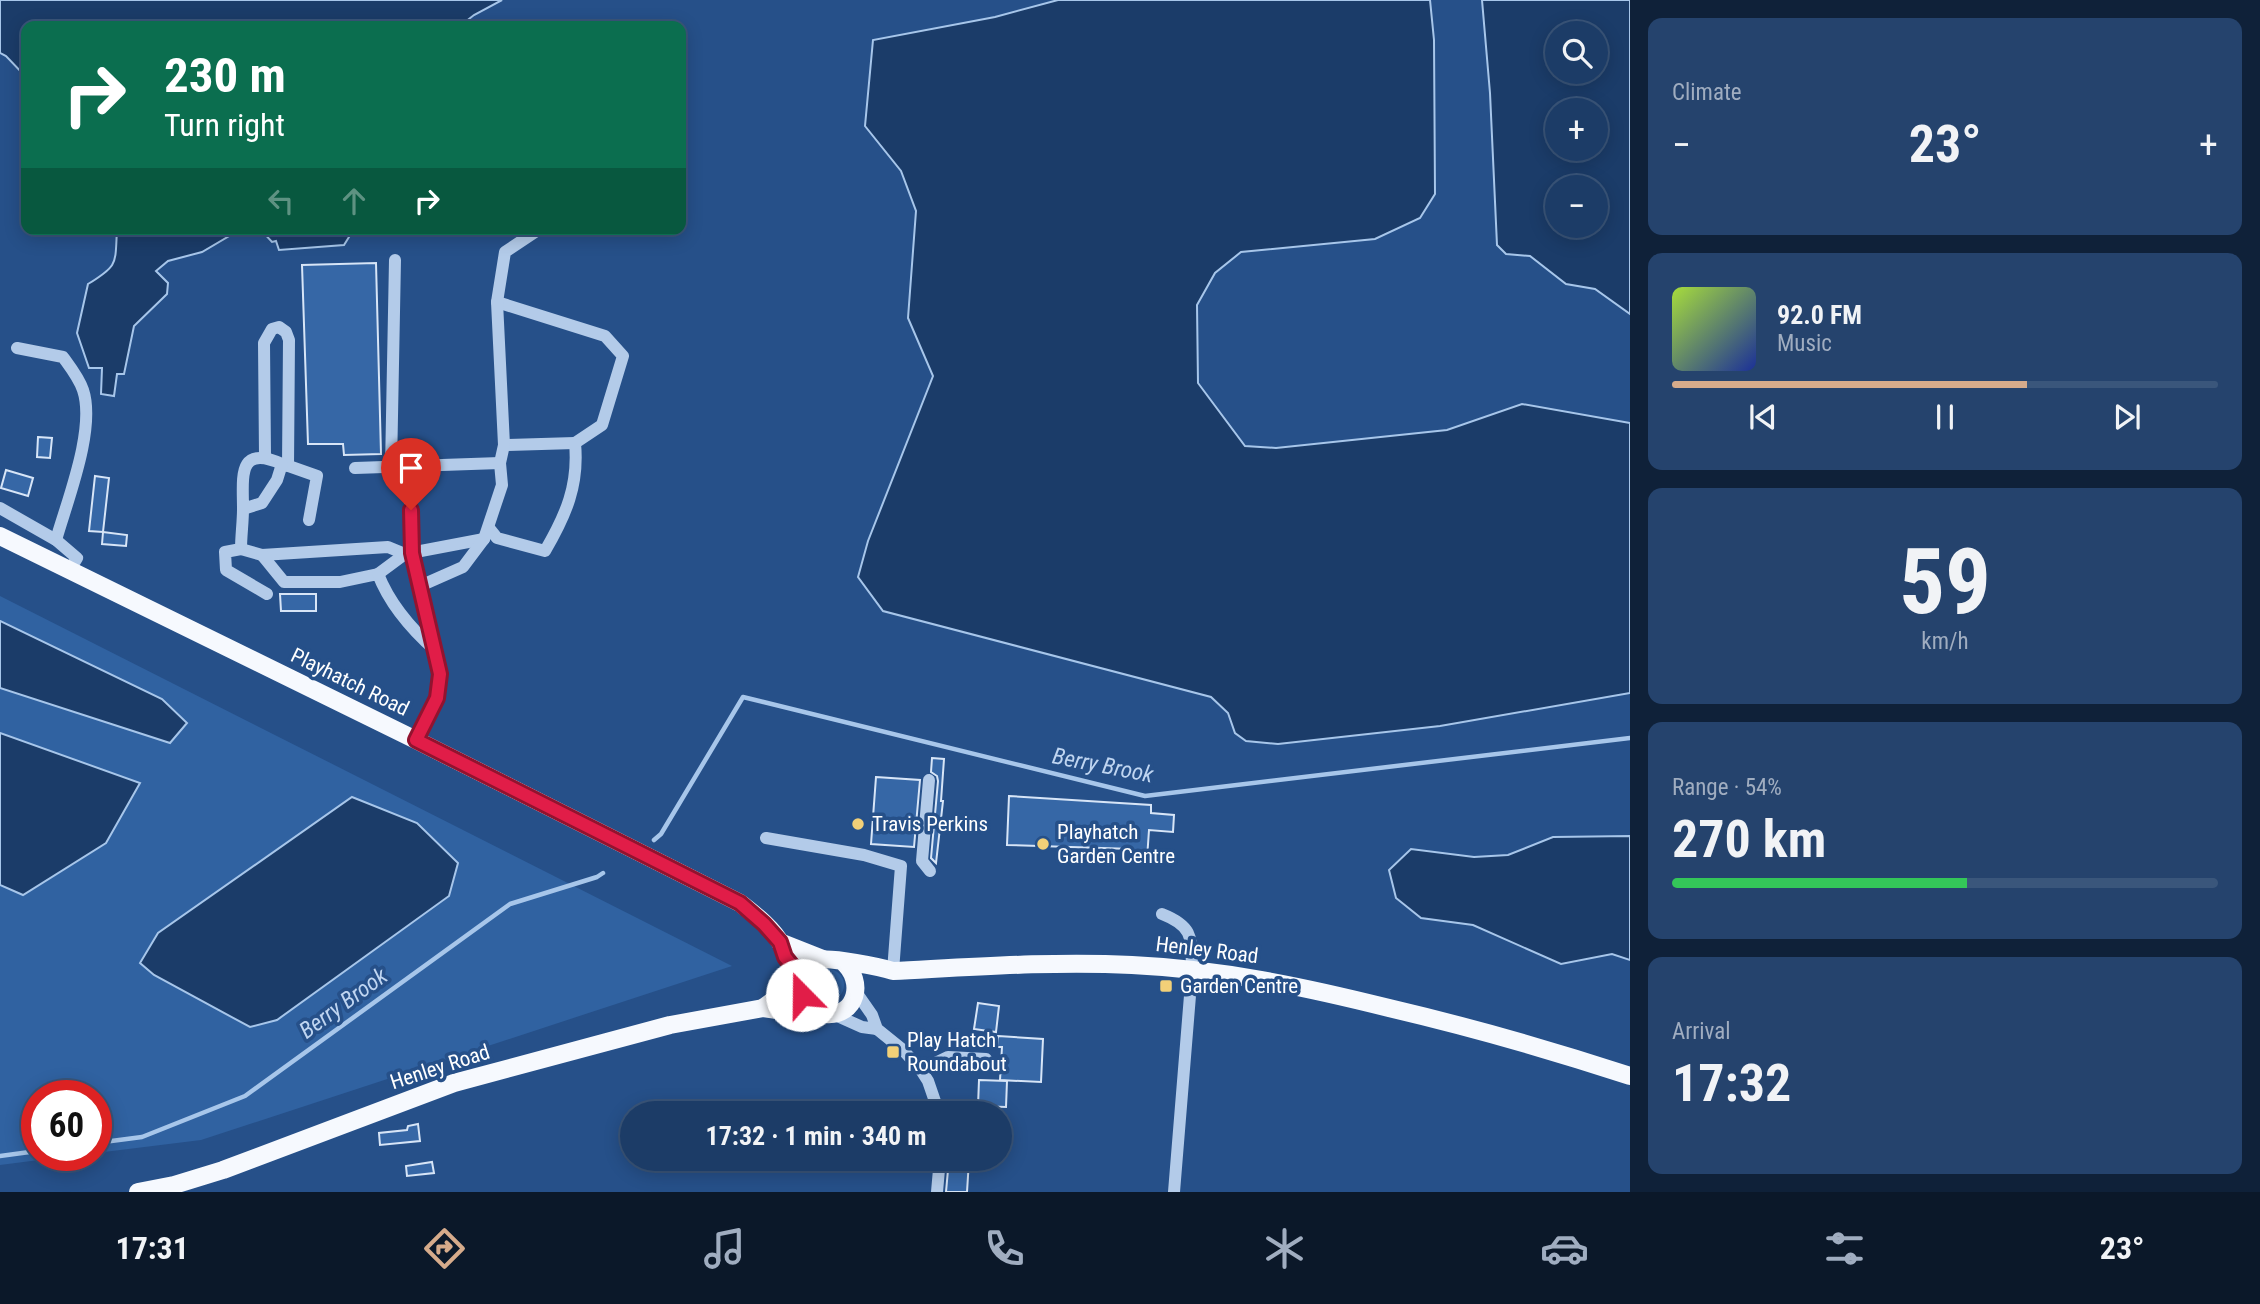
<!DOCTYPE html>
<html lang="en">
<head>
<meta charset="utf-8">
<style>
	:root { --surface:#1c3c67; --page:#25436d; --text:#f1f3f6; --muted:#a0adc0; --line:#3a567b; --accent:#d6ab8b }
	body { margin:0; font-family:"Roboto Condensed",sans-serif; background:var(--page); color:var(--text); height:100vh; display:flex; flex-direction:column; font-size:26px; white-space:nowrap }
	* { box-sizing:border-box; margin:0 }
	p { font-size:23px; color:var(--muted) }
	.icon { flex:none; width:38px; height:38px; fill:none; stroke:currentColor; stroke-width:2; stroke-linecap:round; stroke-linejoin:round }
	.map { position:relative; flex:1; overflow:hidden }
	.panel { display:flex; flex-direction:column; gap:18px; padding:18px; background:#0f2139; width:630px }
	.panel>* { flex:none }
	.top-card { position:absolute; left:21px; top:21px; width:665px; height:214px; border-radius:14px; box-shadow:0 4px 18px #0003,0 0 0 2px var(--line); background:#0b6e4f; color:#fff; overflow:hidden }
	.controls { position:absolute; left:1545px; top:21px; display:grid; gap:14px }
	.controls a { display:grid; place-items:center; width:63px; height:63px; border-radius:50%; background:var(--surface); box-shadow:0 4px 18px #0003,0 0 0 2px var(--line); font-size:35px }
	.speed { position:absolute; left:21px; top:1080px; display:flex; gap:14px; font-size:35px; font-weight:700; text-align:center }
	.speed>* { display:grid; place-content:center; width:91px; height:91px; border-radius:50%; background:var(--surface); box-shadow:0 4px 18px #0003,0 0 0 2px var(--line); line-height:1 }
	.speed .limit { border:10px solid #d22; background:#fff; color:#111 }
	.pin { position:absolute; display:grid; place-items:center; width:60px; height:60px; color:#fff; margin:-72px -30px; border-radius:50% 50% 50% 0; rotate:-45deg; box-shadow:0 0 7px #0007 }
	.pin .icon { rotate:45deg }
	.me { position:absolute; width:77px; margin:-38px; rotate:338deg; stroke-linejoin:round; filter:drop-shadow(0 0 5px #0008) }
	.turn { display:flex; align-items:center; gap:24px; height:147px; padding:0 28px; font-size:32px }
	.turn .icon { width:91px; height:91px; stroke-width:2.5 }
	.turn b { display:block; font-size:49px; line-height:60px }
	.lanes { display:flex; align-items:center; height:66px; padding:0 28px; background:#0003; justify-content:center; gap:35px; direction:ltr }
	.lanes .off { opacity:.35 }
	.big { font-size:52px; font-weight:700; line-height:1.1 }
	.panel .tile { flex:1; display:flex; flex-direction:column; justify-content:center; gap:10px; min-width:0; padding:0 24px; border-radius:14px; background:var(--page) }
	.panel .dial { align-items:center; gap:0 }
	.dial b { font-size:91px; line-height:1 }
	.song { display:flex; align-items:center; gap:21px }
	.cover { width:84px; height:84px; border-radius:10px; background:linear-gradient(135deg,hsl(80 70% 55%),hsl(230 70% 35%)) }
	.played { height:7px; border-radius:4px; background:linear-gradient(90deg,var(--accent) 65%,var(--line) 65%) }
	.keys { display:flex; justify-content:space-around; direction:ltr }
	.heat { display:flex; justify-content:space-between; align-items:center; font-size:38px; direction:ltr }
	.charge { height:10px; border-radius:5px; background:linear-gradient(90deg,#34c759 54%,var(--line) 0) }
	.trip { position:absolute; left:620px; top:1101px; width:392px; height:70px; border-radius:35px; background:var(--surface); box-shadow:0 4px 18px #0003,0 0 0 2px var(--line); font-weight:700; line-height:70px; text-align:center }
	.tabs { display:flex; height:112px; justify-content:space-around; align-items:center; background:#0b1829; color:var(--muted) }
	.tabs .icon { width:49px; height:49px }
	.tabs .current { color:var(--accent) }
	.tabs b { font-size:32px; color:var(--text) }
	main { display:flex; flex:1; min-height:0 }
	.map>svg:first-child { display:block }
	.green { fill:#3062a1 }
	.water { fill:#1b3c69; stroke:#a7c6ea; stroke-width:2; fill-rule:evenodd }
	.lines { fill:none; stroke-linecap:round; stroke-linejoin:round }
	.stream { stroke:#a7c6ea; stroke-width:4.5 }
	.building { fill:#3667a6; stroke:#d7e5f7; stroke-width:2 }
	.minor { stroke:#b3cbe9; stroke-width:12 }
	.major { stroke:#f6f9fe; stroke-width:18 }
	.route-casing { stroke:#92132f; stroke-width:18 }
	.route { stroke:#e11d48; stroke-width:12 }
	.poi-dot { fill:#f2d078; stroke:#265089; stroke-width:2.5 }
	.labels { text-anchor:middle; stroke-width:7; stroke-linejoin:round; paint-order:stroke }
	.street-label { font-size:21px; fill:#fff; stroke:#265089 }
	.poi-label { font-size:21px; fill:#fff; stroke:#265089; text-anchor:start }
	.water-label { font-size:23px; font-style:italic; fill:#bfd5f1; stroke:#265089 }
</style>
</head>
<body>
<main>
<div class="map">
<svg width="1630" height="1192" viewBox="0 0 1630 1192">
	<rect width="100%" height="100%" fill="#265089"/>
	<!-- green -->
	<g class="green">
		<polygon points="0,596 732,966 201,1140 96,1153 96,1096 37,1096 37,1155 78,1155 0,1165"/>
		<circle cx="828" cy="985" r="16"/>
	</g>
	<!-- water -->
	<g class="water">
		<polygon points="0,0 502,0 474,15 460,26 26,26 26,77 6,56 0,53"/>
		<polygon points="1058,0 1430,0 1434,40 1435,194 1420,218 1375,239 1241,252 1215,273 1197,305 1198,383 1245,446 1276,448 1447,430 1522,404 1630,423 1630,693 1440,726 1278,744 1246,741 1235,733 1228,713 1211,697 883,611 858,577 868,541 933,376 908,318 916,211 901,171 865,126 873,40 995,17"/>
		<path d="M1482 0H1630V314L1595 289 1566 284 1530 256 1506 254 1497 245 1490 93ZM1596 33V72H1558V33ZM1596 110V149H1558V110ZM1596 187V226H1558V187Z"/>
		<path d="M117 229H241L202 252 168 261 156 271 168 283 167 294 134 326 124 374H117L114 396 101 394 102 368H89L77 333 88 284C119 265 115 264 117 229Z"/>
		<polygon points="260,229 354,229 344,245 279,250 276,241 272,242"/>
		<polygon points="0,621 162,699 187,723 170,743 0,688"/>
		<polygon points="0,733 140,783 106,843 23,895 0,885"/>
		<polygon points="352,797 417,823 458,863 449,896 277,1020 250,1027 154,975 140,963 158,933"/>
		<polygon points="1630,836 1630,960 1612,954 1561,964 1473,925 1421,918 1396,898 1389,870 1411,849 1474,857 1508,855 1553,837"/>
	</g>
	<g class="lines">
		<!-- stream -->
		<g class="stream">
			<polyline points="654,840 661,834 743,697 1145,796 1630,738"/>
			<polyline points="96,1143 142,1137 245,1096 510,904 597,877 603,873"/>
			<polyline points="0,1156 37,1151"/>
		</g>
	</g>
	<!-- building -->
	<g class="building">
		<polygon points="376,263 381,454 344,455 343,444 308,444 302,265"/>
		<polygon points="38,437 52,438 50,458 37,457"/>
		<polygon points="6,470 33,478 28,496 1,488"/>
		<polygon points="95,476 109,478 103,532 89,531"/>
		<polygon points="103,532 127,535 126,546 102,544"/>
		<polygon points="280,594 316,594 316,611 281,611"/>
		<polygon points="932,758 944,759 941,801 943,801 936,863 931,858 938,781 937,776 931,772"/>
		<polygon points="876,777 920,780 914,847 871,844"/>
		<polygon points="1009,796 1151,805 1151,813 1174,815 1173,832 1149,830 1147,859 1132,858 1132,849 1007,845"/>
		<polygon points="978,1003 999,1006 996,1032 974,1029"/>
		<polygon points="998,1036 1043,1039 1041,1082 1000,1080 1002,1047 997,1047"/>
		<polygon points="979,1080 1007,1081 1006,1107 978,1106"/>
		<polygon points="418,1124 420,1141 380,1145 379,1133 407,1130 408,1126"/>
		<polygon points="949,1159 969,1160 967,1192 946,1192"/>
		<polygon points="432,1162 434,1173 407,1176 406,1166"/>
	</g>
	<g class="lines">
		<!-- minor -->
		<g class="minor">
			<path d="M17 348 63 357C71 368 79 378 83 390 96 429 67 501 56 540"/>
			<polyline points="504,445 575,443"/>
			<polyline points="265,456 264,343 272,329 279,327 286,332 289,340 288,466"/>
			<polyline points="283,464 317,476 309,520"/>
			<polyline points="408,467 413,553 440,674 437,698 416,740"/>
			<polyline points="355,468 500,463"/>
			<polyline points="391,468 395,260"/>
			<polyline points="0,508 56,540 77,558 69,571"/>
			<path d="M243 509 262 503 277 480 282 464C237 444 243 477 243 509 243 522 241 536 241 549L225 552 226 570 267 594"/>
			<path d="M489 528 497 538 545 551C566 515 579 485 575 443L602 425 623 356 605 336 497 302"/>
			<polyline points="241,549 262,555 388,547 405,554"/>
			<path d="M262 555 284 582H340L378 574C390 605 411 629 436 651"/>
			<polyline points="378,574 405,554 484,539"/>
			<polyline points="420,586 463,567 484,539 502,485 500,463 504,445 497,302 505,252 535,232"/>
			<polyline points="929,780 922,861 930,871"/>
			<polyline points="766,838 864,855 901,866 893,971"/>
			<path d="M1162 914C1195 927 1191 939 1192 971L1174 1192"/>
			<polyline points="856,992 872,1015 877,1029 903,1050 921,1070 928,1081 939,1113"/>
			<polyline points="833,1014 862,1027 877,1029"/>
			<polyline points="921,1070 948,1057 986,1059"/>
			<polyline points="937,1192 940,1158"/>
		</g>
		<!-- major -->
		<g class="major">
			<path d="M0 536 416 740 740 903C754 914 773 928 781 944 788 957 792 967 802 978"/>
			<polyline points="780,942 823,959"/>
			<path d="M843 962C865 981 857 1017 825 1014 796 1011 792 969 820 960 830 957 881 967 893 971 972 967 1053 961 1132 965 1220 969 1305 987 1389 1008 1470 1027 1551 1050 1630 1076"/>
			<polyline points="763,1008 801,980"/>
			<polyline points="138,1192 174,1185 223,1170 454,1083 670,1025 763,1008 784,1011 815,1011"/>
		</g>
	</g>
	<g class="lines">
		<defs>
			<polyline id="route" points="411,510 412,553 440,674 437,698 416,740 740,903 764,924 780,942 785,957 802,978 802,995"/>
		</defs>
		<!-- route casing -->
		<use href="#route" class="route-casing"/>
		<!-- route -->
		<use href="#route" class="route"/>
	</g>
	<!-- markers -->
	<g class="poi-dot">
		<circle cx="858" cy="824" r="7"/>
		<circle cx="1043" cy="844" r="7"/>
		<rect x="1159" y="979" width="14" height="14" rx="3.5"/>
		<rect x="886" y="1045" width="14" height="14" rx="3.5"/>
	</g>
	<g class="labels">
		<!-- street labels -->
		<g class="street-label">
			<text transform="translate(350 682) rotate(26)" y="7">Playhatch Road</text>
			<text transform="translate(1207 950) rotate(7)" y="7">Henley Road</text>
			<text transform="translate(440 1067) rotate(-18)" y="7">Henley Road</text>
		</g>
		<!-- poi labels -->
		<g class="poi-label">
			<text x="872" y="831">Travis Perkins</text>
			<text x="1057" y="839">Playhatch<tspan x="1057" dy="24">Garden Centre</tspan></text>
			<text x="1180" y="993">Garden Centre</text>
			<text x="907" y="1047">Play Hatch<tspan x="907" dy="24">Roundabout</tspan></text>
		</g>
		<!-- water labels -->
		<g class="water-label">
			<text transform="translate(1103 765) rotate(11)" y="8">Berry Brook</text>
			<text transform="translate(343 1003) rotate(-36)" y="8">Berry Brook</text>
		</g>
	</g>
</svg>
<div class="controls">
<a><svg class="icon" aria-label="search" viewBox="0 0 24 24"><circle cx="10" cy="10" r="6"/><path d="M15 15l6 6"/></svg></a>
<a>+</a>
<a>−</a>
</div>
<div class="speed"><div class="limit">60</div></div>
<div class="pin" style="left:411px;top:510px;background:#d93025"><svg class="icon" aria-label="arrive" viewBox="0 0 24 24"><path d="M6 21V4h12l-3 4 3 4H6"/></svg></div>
<svg class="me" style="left:802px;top:995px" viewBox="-20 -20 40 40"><circle r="19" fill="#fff"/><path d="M0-13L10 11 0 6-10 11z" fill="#e11d48"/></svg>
<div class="trip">17:32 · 1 min · 340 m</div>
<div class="top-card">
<div class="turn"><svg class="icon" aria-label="right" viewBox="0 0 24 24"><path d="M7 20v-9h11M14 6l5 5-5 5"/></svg><div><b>230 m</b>Turn right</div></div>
<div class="lanes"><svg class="icon off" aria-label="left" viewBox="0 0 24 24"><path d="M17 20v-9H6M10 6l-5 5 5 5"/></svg><svg class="icon off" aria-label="ahead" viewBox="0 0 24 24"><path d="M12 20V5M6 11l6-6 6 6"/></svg><svg class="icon" aria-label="right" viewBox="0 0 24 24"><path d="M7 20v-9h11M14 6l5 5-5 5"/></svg></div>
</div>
</div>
<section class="panel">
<div class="tile"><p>Climate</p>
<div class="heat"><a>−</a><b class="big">23°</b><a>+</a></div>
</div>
<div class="tile">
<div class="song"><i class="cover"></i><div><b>92.0 FM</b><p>Music</p></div></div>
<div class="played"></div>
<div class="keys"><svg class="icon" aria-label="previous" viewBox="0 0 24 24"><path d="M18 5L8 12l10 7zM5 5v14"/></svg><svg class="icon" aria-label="pause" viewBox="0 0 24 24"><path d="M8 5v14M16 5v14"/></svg><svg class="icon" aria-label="next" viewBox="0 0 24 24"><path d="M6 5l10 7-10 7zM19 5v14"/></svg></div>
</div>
<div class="tile dial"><b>59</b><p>km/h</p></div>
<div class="tile"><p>Range · 54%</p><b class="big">270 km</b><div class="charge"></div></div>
<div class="tile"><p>Arrival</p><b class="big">17:32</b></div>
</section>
</main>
<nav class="tabs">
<b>17:31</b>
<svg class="icon current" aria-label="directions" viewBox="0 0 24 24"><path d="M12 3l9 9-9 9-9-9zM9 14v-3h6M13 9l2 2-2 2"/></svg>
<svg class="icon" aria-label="music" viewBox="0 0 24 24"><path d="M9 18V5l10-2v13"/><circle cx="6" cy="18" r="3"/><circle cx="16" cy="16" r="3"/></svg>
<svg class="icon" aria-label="phone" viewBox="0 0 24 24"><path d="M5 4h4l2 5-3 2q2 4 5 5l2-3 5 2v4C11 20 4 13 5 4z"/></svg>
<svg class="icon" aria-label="climate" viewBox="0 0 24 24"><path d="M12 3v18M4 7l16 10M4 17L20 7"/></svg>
<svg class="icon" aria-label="car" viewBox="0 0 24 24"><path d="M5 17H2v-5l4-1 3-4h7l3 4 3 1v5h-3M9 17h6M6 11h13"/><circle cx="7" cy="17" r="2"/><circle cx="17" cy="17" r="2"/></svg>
<svg class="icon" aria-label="filters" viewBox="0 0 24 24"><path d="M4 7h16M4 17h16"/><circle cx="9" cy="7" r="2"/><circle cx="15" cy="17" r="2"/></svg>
<b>23°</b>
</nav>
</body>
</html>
